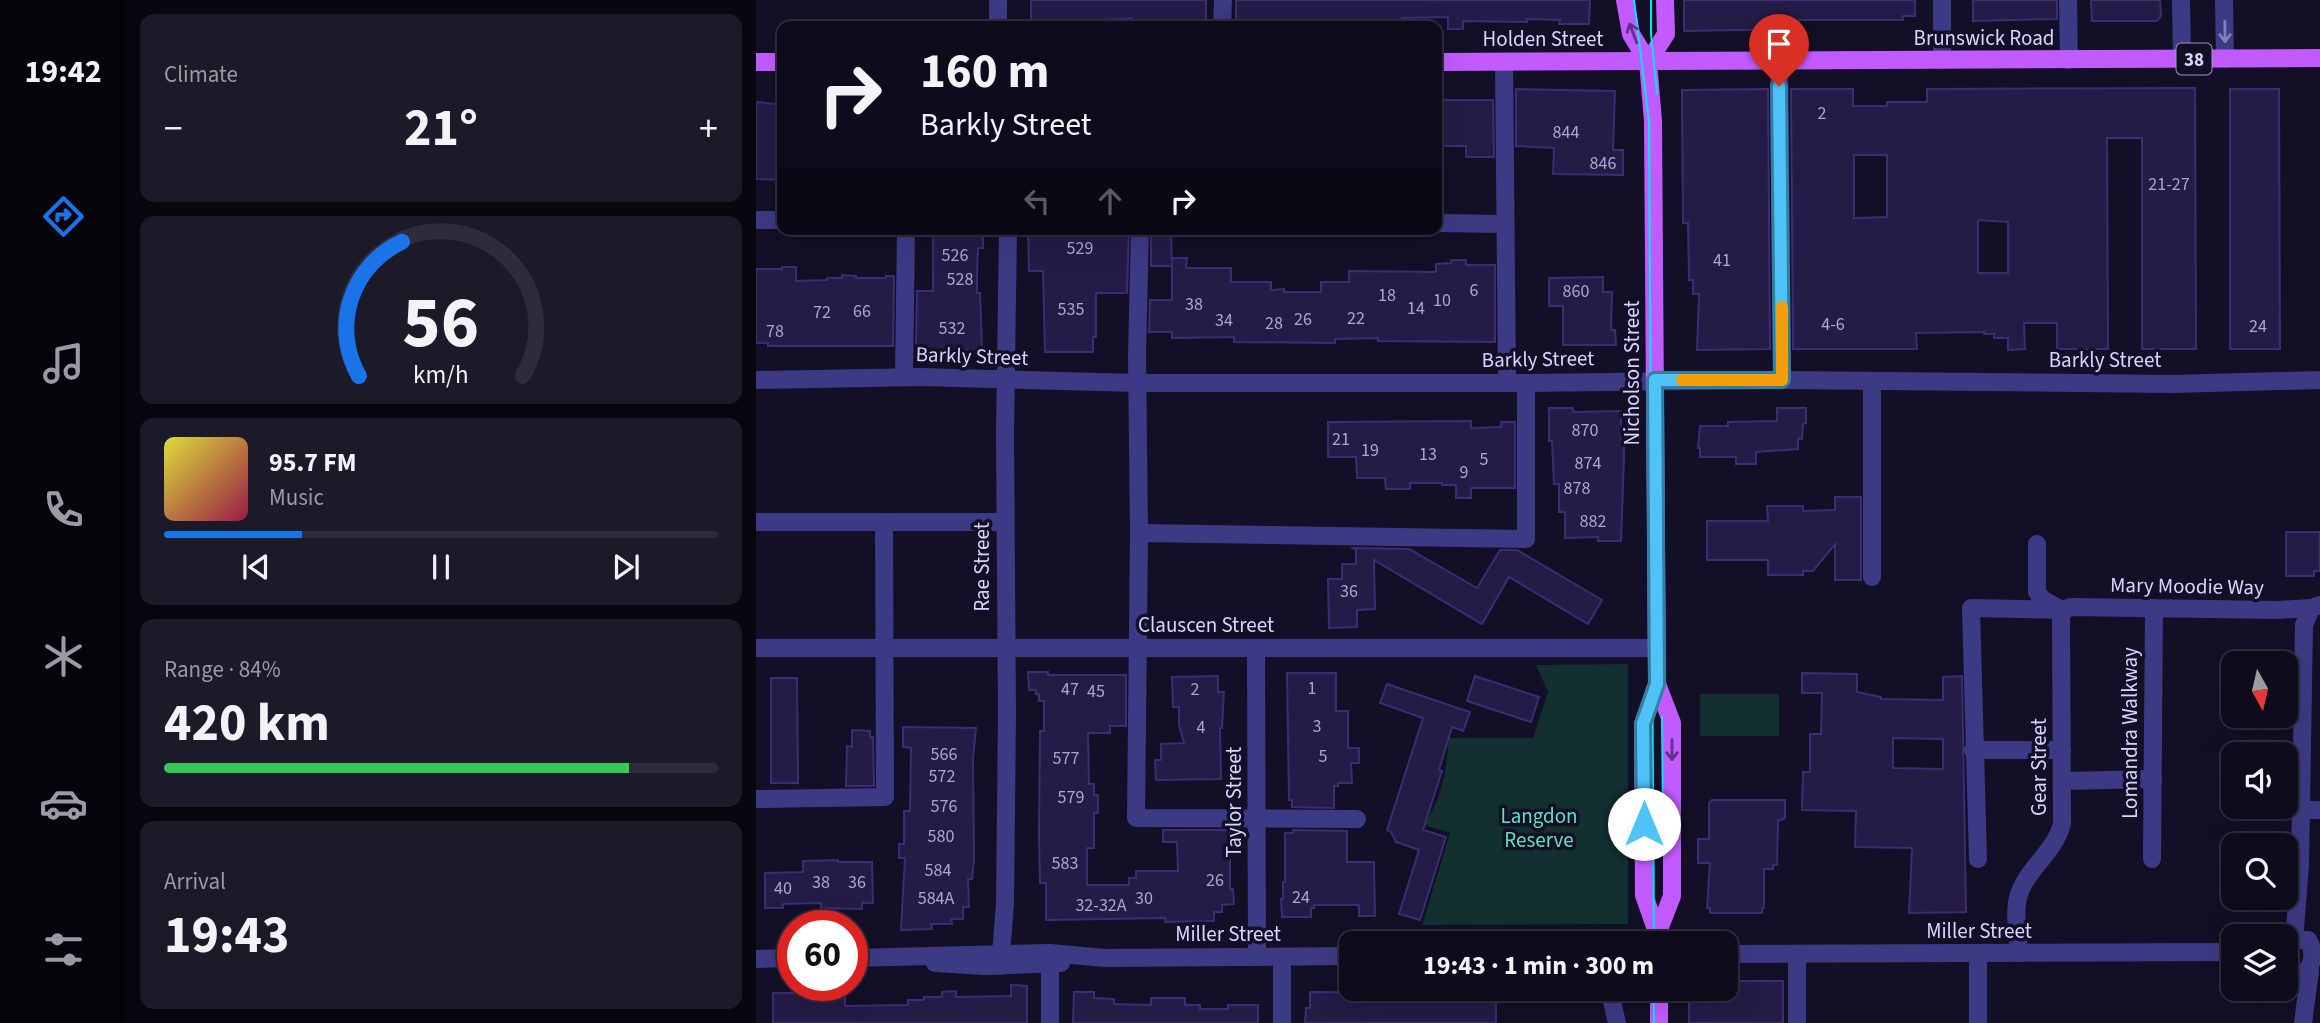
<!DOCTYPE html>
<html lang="en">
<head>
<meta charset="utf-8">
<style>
	:root { --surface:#0e0b1c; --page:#1c1929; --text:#f1f3f6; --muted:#9b9ba3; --line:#2e2b3b; --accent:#1a73e8 }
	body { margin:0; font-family:"Source Sans 3",sans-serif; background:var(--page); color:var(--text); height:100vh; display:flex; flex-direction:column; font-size:26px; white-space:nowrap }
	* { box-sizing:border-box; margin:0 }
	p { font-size:23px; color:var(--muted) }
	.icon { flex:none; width:38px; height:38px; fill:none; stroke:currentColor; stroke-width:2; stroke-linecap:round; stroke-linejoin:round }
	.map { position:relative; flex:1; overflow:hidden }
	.details { display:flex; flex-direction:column; gap:14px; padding:14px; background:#08060f; width:630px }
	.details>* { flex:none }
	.banner { position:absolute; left:21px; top:21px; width:665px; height:214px; border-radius:14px; box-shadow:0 7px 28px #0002,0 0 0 2px var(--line); background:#0e0b1c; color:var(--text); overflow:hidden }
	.needle { width:46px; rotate:172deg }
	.fabs { position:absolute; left:1465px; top:651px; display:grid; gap:14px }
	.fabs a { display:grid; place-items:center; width:77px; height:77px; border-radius:14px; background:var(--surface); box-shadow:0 7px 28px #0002,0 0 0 2px var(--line); font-size:35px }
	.speed { position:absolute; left:21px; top:910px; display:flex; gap:14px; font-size:35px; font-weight:700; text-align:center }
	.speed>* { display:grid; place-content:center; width:91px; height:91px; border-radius:50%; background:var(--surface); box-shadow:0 7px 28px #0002,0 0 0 2px var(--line); line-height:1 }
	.speed .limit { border:10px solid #d22; background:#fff; color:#111 }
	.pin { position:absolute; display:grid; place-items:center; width:60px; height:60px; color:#fff; margin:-72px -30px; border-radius:50% 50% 50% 0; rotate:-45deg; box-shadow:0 0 7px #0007 }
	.pin .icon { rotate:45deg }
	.me { position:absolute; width:77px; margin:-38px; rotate:0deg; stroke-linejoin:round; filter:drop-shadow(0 0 5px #0008) }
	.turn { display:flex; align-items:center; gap:24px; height:147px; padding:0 28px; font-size:32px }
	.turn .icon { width:91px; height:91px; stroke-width:2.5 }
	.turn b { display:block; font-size:49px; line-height:60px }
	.lanes { display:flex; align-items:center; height:66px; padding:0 28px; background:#0003; justify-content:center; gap:35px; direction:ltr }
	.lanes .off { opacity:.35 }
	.big { font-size:52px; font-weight:700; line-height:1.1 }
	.details .widget { flex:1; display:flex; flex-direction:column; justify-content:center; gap:10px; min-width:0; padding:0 24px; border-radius:14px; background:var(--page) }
	.details .dial { align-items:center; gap:0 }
	.dial svg { height:182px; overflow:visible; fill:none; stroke:var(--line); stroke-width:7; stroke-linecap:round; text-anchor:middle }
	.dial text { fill:var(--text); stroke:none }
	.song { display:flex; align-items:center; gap:21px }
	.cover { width:84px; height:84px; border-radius:10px; background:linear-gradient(135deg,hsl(60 70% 55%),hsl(340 70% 35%)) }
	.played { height:7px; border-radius:4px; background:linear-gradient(90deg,var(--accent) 25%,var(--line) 25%) }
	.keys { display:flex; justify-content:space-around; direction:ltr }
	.heat { display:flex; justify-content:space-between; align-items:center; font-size:38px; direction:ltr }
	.charge { height:10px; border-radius:5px; background:linear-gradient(90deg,#34c759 84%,var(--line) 0) }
	.trip { position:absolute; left:583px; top:931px; width:399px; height:70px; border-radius:14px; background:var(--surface); box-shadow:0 7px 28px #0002,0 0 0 2px var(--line); font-weight:700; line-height:70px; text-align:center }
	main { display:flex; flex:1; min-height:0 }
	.dock { display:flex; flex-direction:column; width:126px; justify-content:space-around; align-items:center; background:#06040b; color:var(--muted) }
	.dock .icon { width:49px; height:49px }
	.dock .current { color:var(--accent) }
	.dock b { font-size:32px; color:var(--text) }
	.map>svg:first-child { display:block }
	.green { fill:#12302f }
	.building { fill:#241b47; stroke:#3b2d73; stroke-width:2; fill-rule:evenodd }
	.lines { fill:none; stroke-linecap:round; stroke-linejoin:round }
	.minor { stroke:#3d3a85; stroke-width:18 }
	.major { stroke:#c25bff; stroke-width:18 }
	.tram { stroke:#00e5ff; stroke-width:2 }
	.oneway { stroke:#837fbc }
	.oneway2 { stroke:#623188 }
	.route-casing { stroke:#337fa1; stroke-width:18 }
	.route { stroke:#4fc3f7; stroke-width:12 }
	.slow { stroke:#f59e0b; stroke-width:12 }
	.labels { text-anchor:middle; stroke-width:7; stroke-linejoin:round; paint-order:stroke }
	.number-label { font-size:18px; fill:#aca6d1 }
	.shield { fill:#130f26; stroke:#9e99be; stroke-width:2 }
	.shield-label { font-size:19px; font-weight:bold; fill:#d9d4ff }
	.street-label { font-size:21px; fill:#d9d4ff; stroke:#130f26 }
	.park-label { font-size:21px; fill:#5fe0c0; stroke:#130f26 }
</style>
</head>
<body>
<main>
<nav class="dock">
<b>19:42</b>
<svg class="icon current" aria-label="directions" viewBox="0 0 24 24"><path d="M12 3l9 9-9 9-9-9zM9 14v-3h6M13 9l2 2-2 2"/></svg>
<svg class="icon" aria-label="music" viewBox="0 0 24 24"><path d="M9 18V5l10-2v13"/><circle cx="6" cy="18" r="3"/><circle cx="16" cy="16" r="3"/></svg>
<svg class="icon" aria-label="phone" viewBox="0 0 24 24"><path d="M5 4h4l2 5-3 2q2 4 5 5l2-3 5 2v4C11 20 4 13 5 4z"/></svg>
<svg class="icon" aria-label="climate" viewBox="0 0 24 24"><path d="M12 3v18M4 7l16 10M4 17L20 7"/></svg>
<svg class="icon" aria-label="car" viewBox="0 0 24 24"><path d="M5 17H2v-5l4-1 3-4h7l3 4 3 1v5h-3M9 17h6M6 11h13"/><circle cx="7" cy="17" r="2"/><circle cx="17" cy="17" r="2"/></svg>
<svg class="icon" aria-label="filters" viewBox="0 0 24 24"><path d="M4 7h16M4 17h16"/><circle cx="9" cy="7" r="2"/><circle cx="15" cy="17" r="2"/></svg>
</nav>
<section class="details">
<div class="widget"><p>Climate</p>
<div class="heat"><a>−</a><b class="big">21°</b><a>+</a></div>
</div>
<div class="widget dial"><svg viewBox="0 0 100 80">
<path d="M14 69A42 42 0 1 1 86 69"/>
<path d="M14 69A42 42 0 0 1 33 10" stroke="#1a73e8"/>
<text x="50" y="56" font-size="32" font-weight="700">56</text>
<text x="50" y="72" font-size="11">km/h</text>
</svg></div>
<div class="widget">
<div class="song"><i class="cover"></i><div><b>95.7 FM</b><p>Music</p></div></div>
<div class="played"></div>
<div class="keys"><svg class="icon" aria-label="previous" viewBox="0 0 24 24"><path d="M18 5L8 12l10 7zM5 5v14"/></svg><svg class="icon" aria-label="pause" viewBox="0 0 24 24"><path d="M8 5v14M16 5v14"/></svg><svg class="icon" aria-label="next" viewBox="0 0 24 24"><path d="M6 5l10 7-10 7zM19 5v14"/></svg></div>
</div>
<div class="widget"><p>Range · 84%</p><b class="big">420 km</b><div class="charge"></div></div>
<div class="widget"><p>Arrival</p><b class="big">19:43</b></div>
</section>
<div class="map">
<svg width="1564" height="1023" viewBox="0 0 1564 1023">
	<rect width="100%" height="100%" fill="#130f26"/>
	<!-- green -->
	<g class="green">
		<path d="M872 664V924L666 925 694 833 668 825C688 793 689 774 693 738H777L792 692 780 665Z"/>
		<rect x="944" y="694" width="79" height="42"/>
	</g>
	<!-- building -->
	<g class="building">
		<polygon points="275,0 450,0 450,26 377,23 376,18 346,20 346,26 275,26"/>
		<polygon points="480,0 834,0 833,24 803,24 804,20 771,19 771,22 707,21 707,29 692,29 692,17 646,18 646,23 566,24 566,20 536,20 536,24 480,24"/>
		<polygon points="928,0 1159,0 1159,16 1147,16 1147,20 1043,20 1043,29 928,31"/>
		<polygon points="1217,0 1301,0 1301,19 1217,21"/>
		<polygon points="1335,0 1404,0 1405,16 1401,21 1336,21"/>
		<path d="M1439 88 1440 349H1386V138H1351L1352 349H1301V323H1268L1269 349 1252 350V338H1238V334H1228V332L1160 333 1161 349H1037L1035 89H1097V106H1131V102H1171V89ZM1098 155H1131V217L1098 218ZM1222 220 1252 222V273H1222Z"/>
		<polygon points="760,89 859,91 857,150 867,150 867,175 797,174 798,148 760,146"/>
		<polygon points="1012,89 1014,349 941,350 943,294 937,294 937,280 933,280 932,223 927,223 926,90"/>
		<polygon points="1474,89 1523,89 1524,349 1474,349"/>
		<polygon points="681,100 737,100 738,157 710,157 710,146 681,146"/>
		<polygon points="2,102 26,105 26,180 0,179 0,104"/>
		<polygon points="272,229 373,229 371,293 340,293 340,337 337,337 337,352 289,352 287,271 273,271"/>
		<polygon points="395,229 415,229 416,266 395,266"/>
		<polygon points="177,231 227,232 227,248 222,248 221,274 221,293 224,293 226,350 200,350 200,355 167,355 167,346 160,346 161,291 177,291"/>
		<polygon points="416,258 431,258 430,268 475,268 475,282 515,282 515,290 528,289 528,292 565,292 565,282 593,282 593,271 680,272 680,264 695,263 695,260 710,260 710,265 739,265 739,342 622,341 622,338 579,339 579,343 478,342 478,337 416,338 416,332 393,332 394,300 416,300"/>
		<polygon points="26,267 40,267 40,281 71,280 71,278 86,278 86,275 100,276 100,278 130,278 130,276 138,276 137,346 12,346 12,343 0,343 0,269 26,269"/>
		<polygon points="847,277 847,292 856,292 855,330 859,330 860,345 807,345 807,306 793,306 793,278"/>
		<polygon points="793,408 817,408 817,412 865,411 865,441 868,441 868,458 865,541 842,541 842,537 809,538 809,512 803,512 803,484 798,484 796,441 793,441"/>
		<polygon points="1021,408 1050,408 1050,423 1047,424 1046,439 1042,439 1042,449 1000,452 1000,464 980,464 980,457 944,457 944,448 942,448 944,426 972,426 972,422 1021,421"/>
		<polygon points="715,421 715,428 745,427 745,422 759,422 759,488 715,488 715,498 700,498 700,485 686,485 686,483 654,483 654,489 630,489 629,478 601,478 600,457 572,457 572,422"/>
		<polygon points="1079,497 1105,497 1105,580 1079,580 1079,544 1057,571 1047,571 1047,575 1012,575 1012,560 951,560 951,521 1012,521 1011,506 1047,506 1047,511 1079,510"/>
		<polygon points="1530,532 1564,532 1564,571 1558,571 1558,576 1530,576"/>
		<polygon points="597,548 653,549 721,588 744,550 761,550 846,600 832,624 753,577 726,624 618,560 619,609 601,610 601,627 573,628 572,579 586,579 586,564 600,564 600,550"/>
		<polygon points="272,672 292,672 292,675 370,675 370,726 354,726 354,733 332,733 333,784 338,784 338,795 342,795 342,813 338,813 338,848 331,848 331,885 373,885 373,878 380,878 380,871 422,871 421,842 407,842 407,830 479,830 479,849 474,849 474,889 477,889 478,904 466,905 466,912 458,912 458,921 409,922 409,918 290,920 290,883 284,883 283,834 284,731 288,731 288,701 283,701 283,694 280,694 280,690 273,690"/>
		<polygon points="531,673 580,673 580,711 592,711 592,748 603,748 603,763 595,763 596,783 582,783 582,786 578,786 578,808 536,807 536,800 533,800"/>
		<path d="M1046 673 1101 674V692L1125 697V699L1187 700V677L1206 676 1210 912 1153 913 1156 848 1099 847 1100 811 1046 810 1047 772H1054V734H1065L1066 693H1046ZM1137 738 1187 739V769L1137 768Z"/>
		<polygon points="462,676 462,692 468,692 466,728 464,728 465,779 400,780 399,760 405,760 405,744 428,743 423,725 423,707 417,707 416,677"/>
		<polygon points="719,676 783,697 775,722 711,701"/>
		<polygon points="15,678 41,678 42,783 15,783"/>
		<polygon points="631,684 714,712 707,731 696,727 683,770 686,771 667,830 690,837 664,920 643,914 663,850 640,842 635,832 631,830 667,718 624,703"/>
		<polygon points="147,727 220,728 217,759 218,859 216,879 212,879 213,907 207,907 207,919 195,919 196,924 175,924 176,929 145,930 149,858 143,858 143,844 148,844 148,811 154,811 155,748 147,747"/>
		<polygon points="96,730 114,731 114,737 117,737 118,786 90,786 91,746 96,747"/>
		<polygon points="956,800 1029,800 1029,818 1022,821 1021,865 1017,865 1017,869 1008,869 1008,908 1006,908 1006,913 954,913 954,908 951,908 954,863 942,863 942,839 953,839 953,803"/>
		<polygon points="537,830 591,831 591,862 618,862 619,916 603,916 603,905 558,905 558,908 555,908 555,917 526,917 525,899 527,899 527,882 529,882 529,833 537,833"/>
		<polygon points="82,860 82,862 116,862 117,903 106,903 106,909 65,908 65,903 27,904 27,908 9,908 9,873 47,872 47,861"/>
		<polygon points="970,981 1027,981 1027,1023 933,1023 933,989 970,989"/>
		<polygon points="255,985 271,986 271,1023 17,1023 17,993 71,993 71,996 89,996 89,1006 152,1005 152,1000 168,1000 168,997 186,997 186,992 200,991 200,997 255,996"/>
		<polygon points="318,992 338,992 338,998 358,999 358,1004 395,1005 395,998 429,998 429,1005 444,1005 444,1009 472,1009 472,1005 502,1005 502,1023 317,1023"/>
		<polygon points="554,992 740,993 740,1023 549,1023 550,1008 554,1008"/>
	</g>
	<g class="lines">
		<!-- minor -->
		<g class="minor">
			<polyline points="1186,0 1186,60"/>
			<polyline points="1312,0 1313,60"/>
			<polyline points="1425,0 1426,59"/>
			<polyline points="1468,0 1469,59"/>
			<polyline points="242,26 242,0"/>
			<polyline points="466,26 467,0"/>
			<polyline points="748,62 751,383"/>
			<polyline points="1023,62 1026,380"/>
			<polyline points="0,220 26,220"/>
			<polyline points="681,223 749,224"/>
			<polyline points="384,229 381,355 383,533 380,818 601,819"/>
			<polyline points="148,377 150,229"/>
			<polyline points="0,380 165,377 381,383 770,383 1026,380 1417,384 1564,380"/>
			<polyline points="1116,381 1116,577"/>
			<polyline points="0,522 249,522"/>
			<polyline points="383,533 770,539 770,383"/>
			<polyline points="1281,544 1281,592 1286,599 1304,609"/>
			<polyline points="0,648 901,648"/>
			<polyline points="500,648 501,957"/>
			<polyline points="1217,750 1306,750"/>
			<polyline points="1306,781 1397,779"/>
			<polyline points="0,799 129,797 128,522"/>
			<polyline points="1545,810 1564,810"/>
			<polyline points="1222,859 1215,608 1307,610 1315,607 1521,610 1555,608 1564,605"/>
			<polyline points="1396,859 1398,608"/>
			<polyline points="1538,940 1544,866 1548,625 1555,608"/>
			<polyline points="294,953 294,1023"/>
			<path d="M1263 953C1262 936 1258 914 1262 898 1269 869 1300 852 1306 823L1305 618 1307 610"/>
			<polyline points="970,954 1477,952"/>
			<polyline points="1041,954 1041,1023"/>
			<polyline points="526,957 526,1023"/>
			<polyline points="96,958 294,953 349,958 595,956"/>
			<polyline points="0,959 37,958"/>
			<polyline points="179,963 229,966 305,963"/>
			<path d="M1530 964C1549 988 1564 958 1552 940H1538L1531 946"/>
			<polyline points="244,966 249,904 251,713 249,434 252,229"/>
			<polyline points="853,989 861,1023"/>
			<polyline points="1222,1023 1222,953"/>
			<polyline points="1547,1023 1554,971"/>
		</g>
		<!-- major -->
		<g class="major">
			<polyline points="869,0 875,34 892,62 897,121 901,684 916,723 916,896 902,932"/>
			<polyline points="0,62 26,62"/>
			<polyline points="681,62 1564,58"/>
			<polyline points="892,62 910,34 909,0"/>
			<polyline points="901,684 887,724 888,895 902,935"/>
			<polyline points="903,989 903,1023"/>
		</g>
		<!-- tram -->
		<g class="tram">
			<polyline points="878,0 893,121 898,943"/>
			<polyline points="895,0 895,34 901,94"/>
			<polyline points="906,717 907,826"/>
			<polyline points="898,1023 898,989"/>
		</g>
	</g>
	<!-- one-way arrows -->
	<defs><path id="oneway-shaft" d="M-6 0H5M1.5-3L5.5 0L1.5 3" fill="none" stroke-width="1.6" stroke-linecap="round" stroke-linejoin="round" transform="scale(1.75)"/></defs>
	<use class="oneway" href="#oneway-shaft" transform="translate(1469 32) rotate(89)"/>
	<g class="oneway2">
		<use href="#oneway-shaft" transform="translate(877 33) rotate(-111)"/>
		<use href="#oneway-shaft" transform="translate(916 750) rotate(90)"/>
	</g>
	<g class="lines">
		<defs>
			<polyline id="route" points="888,824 887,724 901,684 899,380 1026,380 1023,86"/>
		</defs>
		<!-- route casing -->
		<use href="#route" class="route-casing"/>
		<!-- route -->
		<use href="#route" class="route"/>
		<!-- slow -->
		<polyline class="slow" points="926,380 1026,380 1026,307"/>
	</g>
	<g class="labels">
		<!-- number labels -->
		<g class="number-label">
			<text x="1066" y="119">2</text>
			<text x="810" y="138">844</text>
			<text x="847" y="169">846</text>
			<text x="1413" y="190">21-27</text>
			<text x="324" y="254">529</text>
			<text x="199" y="261">526</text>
			<text x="966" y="266">41</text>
			<text x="204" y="285">528</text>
			<text x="718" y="296">6</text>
			<text x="820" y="297">860</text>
			<text x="631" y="301">18</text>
			<text x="686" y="306">10</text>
			<text x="438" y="310">38</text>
			<text x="660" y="314">14</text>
			<text x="315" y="315">535</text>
			<text x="106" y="317">66</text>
			<text x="66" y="318">72</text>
			<text x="600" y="324">22</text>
			<text x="547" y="325">26</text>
			<text x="468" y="326">34</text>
			<text x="518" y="329">28</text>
			<text x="1077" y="330">4-6</text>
			<text x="1502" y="332">24</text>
			<text x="196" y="334">532</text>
			<text x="19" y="337">78</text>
			<text x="829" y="436">870</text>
			<text x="585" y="445">21</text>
			<text x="614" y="456">19</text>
			<text x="672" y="460">13</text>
			<text x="728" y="465">5</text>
			<text x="832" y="469">874</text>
			<text x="708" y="478">9</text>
			<text x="821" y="494">878</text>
			<text x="837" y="527">882</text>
			<text x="593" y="597">36</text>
			<text x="556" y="694">1</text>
			<text x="314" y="695">47</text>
			<text x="439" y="695">2</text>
			<text x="340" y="697">45</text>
			<text x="561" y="732">3</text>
			<text x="445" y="733">4</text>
			<text x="188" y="760">566</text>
			<text x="567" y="762">5</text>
			<text x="310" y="764">577</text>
			<text x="186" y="782">572</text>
			<text x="315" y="803">579</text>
			<text x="188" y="812">576</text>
			<text x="185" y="842">580</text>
			<text x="309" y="869">583</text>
			<text x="182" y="876">584</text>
			<text x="459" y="886">26</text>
			<text x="65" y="888">38</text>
			<text x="101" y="888">36</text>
			<text x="27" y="894">40</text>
			<text x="545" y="903">24</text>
			<text x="180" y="904">584A</text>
			<text x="388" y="904">30</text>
			<text x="345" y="911">32-32A</text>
		</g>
		<!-- shield labels -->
		<rect class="shield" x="1420.5" y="43.5" width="35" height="31" rx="5"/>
		<g class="shield-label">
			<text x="1438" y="66">38</text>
		</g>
		<!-- street labels -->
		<g class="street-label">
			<text x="1228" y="45">Brunswick Road</text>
			<text x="787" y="46">Holden Street</text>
			<text transform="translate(216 356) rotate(2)" y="7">Barkly Street</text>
			<text transform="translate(782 359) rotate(-1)" y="7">Barkly Street</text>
			<text x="1349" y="367">Barkly Street</text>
			<text transform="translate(876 373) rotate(-90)" y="7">Nicholson Street</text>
			<text transform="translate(226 567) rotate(-90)" y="7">Rae Street</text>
			<text transform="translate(1431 586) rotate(1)" y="7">Mary Moodie Way</text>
			<text x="450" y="632">Clauscen Street</text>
			<text transform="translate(1374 733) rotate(-90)" y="7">Lomandra Walkway</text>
			<text transform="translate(1283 767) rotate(-90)" y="7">Gear Street</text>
			<text transform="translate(478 802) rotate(-90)" y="7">Taylor Street</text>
			<text x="1223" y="938">Miller Street</text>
			<text x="472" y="941">Miller Street</text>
		</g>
		<!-- park labels -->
		<g class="park-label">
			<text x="783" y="823">Langdon<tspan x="783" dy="24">Reserve</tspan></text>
		</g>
	</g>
</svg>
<div class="fabs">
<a><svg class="needle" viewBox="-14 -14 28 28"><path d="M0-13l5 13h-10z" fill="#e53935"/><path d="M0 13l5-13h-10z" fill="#9b9ba3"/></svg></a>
<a><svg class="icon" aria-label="sound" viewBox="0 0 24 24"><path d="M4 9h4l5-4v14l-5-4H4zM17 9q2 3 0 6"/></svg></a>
<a><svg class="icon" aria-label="search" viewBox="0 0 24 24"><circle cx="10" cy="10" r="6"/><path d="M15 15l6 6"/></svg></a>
<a><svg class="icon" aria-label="layers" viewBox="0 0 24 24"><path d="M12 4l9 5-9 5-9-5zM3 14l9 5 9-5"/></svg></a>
</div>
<div class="speed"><div class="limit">60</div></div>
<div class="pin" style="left:1023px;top:86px;background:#d93025"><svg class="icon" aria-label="arrive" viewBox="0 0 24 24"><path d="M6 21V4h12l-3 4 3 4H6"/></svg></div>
<svg class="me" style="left:888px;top:824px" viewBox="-20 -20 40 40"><circle r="19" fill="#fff"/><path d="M0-13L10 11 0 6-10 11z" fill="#4fc3f7"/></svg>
<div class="trip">19:43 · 1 min · 300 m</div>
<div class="banner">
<div class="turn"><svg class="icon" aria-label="right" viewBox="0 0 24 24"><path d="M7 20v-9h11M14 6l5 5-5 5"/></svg><div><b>160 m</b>Barkly Street</div></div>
<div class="lanes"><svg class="icon off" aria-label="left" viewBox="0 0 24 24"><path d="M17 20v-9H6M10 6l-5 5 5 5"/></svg><svg class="icon off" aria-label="ahead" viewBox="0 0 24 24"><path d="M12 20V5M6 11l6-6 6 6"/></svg><svg class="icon" aria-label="right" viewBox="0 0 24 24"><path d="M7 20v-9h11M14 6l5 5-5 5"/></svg></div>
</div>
</div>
</main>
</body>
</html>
